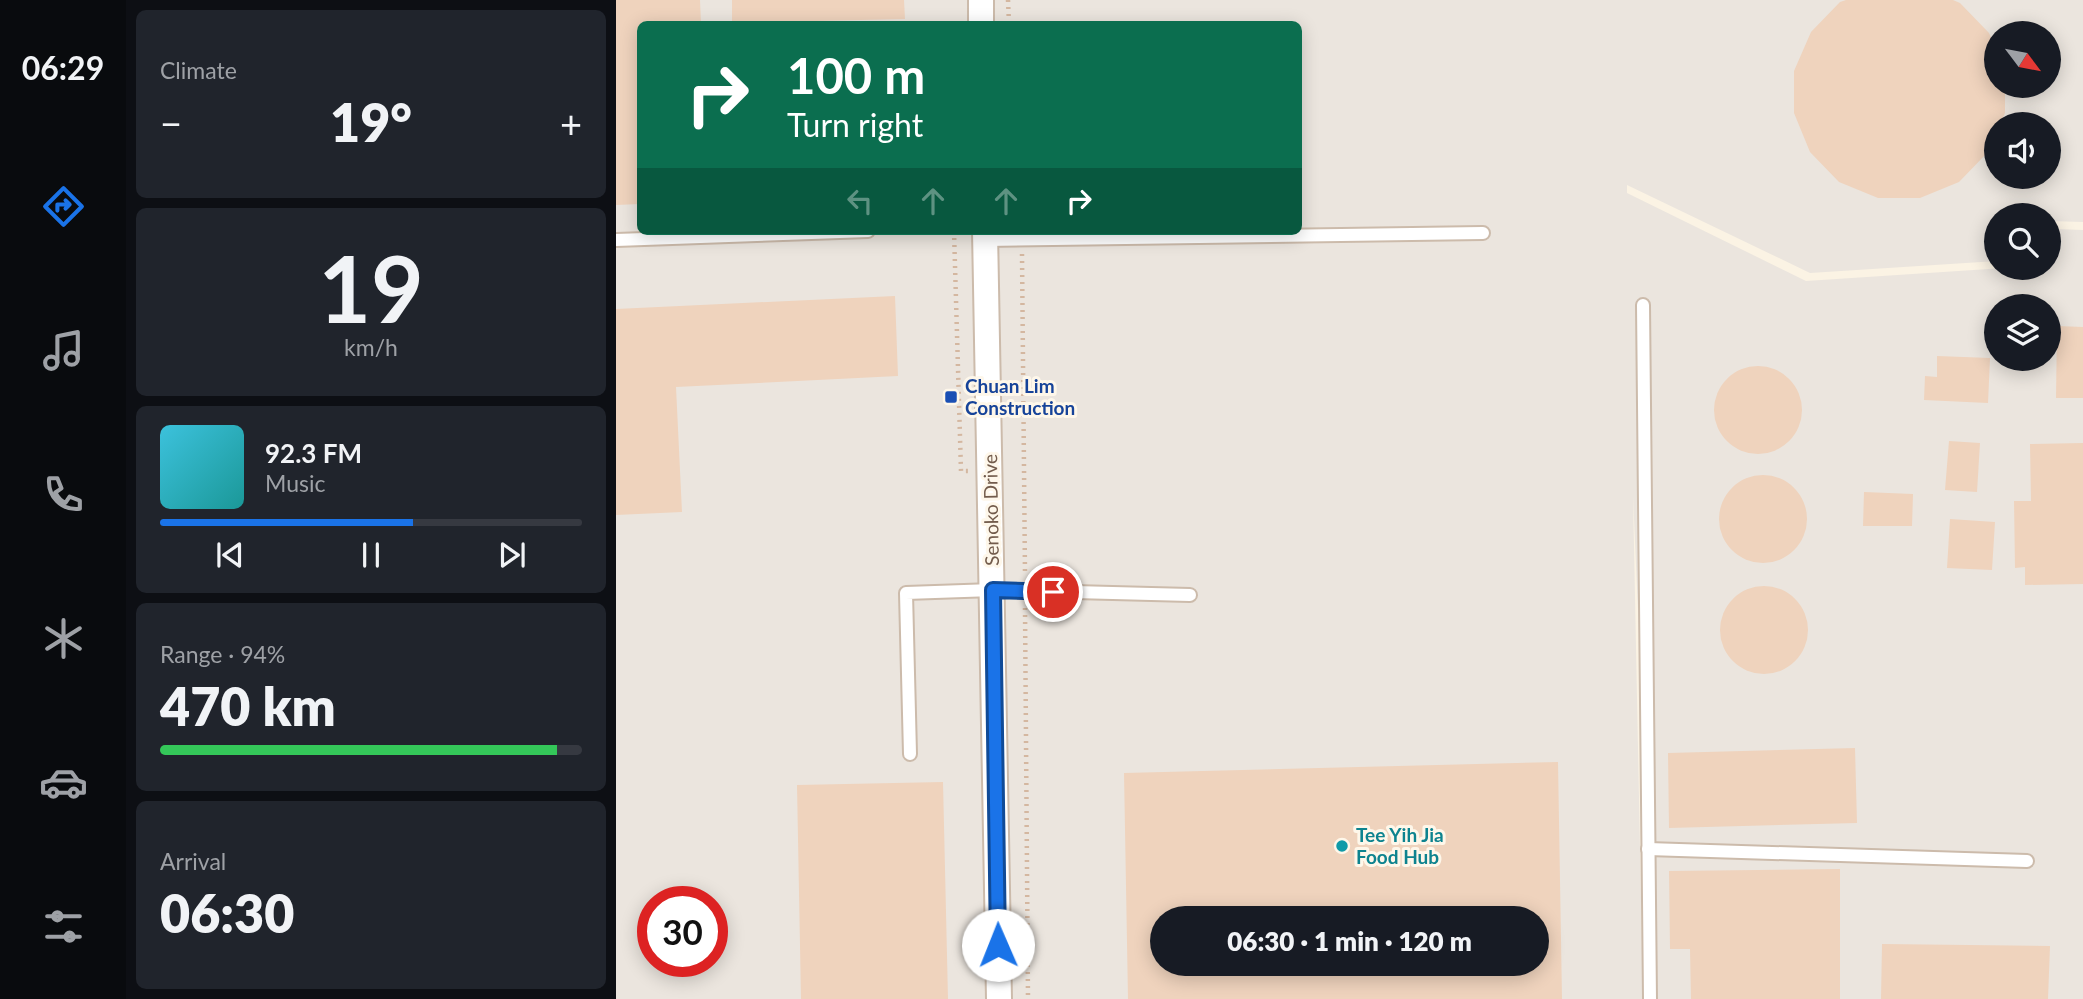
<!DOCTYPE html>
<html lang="en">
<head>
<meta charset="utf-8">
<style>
	:root { --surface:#171b24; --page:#20242c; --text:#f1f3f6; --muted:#9ea1a6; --line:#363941; --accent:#1a73e8 }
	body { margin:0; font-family:Lato,sans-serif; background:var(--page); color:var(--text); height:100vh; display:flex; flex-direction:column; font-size:26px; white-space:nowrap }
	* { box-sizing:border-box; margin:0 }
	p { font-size:23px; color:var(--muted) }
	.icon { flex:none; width:38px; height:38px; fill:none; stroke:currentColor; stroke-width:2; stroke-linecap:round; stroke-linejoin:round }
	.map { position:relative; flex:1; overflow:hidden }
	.panel { display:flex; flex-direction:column; gap:10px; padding:10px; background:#0d0f14; width:490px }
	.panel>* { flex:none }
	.top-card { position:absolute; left:21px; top:21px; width:665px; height:214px; border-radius:10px; box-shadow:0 4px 18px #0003; background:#0b6e4f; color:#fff; overflow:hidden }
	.needle { width:46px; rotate:122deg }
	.controls { position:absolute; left:1368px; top:21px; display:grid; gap:14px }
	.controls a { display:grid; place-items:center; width:77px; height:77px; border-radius:50%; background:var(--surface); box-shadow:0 4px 18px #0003; font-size:35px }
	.speed { position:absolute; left:21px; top:886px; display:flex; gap:14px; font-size:35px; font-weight:700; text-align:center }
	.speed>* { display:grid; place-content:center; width:91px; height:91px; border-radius:50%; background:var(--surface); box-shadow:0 4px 18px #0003; line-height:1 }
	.speed .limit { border:10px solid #d22; background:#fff; color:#111 }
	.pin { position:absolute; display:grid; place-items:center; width:60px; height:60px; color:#fff; margin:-30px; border:4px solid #fff; border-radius:50%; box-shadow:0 2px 7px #0007 }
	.me { position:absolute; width:77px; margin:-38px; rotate:359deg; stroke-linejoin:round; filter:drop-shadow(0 0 5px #0008) }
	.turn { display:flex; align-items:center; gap:24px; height:147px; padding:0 35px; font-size:32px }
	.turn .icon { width:91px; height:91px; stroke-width:2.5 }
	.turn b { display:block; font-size:49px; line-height:60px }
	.lanes { display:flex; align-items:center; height:66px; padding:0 35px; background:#0003; justify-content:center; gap:35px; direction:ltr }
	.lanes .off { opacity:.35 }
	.big { font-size:52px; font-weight:800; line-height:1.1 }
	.panel .widget { flex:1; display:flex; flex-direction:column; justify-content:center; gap:10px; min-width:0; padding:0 24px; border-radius:10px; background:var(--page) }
	.panel .dial { align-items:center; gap:0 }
	.dial b { font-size:91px; line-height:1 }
	.song { display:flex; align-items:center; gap:21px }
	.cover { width:84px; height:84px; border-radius:10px; background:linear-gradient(135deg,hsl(190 70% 55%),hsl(180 70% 35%)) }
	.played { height:7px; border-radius:4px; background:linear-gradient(90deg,var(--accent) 60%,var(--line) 60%) }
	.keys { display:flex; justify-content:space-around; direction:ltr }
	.heat { display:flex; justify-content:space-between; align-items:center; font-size:38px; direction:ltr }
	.charge { height:10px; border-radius:5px; background:linear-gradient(90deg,#34c759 94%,var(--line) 0) }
	.trip { position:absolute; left:534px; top:906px; width:399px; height:70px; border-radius:35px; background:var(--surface); box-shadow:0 4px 18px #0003; font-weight:800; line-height:70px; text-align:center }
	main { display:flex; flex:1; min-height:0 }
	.tabs { display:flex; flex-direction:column; width:126px; justify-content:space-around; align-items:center; background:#090b0e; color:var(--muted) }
	.tabs .icon { width:49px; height:49px }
	.tabs .active { color:var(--accent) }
	.tabs b { font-size:32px; color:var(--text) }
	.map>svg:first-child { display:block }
	.industrial { fill:#ebe5de; fill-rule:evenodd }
	.building { fill:#efd3bd; fill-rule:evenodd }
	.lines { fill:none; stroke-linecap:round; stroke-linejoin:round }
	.lane-casing { stroke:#ccbbab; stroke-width:16 }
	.street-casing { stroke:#ccbbab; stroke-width:28 }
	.path { stroke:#d4b7a0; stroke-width:4.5; stroke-dasharray:2 5; stroke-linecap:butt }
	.lane { stroke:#fff; stroke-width:12 }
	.street { stroke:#fff; stroke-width:24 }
	.route-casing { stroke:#114b97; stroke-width:18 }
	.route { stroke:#1a73e8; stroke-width:12 }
	.transit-dot { fill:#1a4fb4; stroke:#fef7ea; stroke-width:2.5 }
	.culture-dot { fill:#0f9aa8; stroke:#fef7ea; stroke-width:2.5 }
	.labels { text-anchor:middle; stroke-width:6; stroke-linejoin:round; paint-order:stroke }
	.transit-label { font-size:19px; font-weight:bold; fill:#164399; stroke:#fef7ea; text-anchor:start }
	.street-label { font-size:19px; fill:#725b4b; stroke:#fef7ea }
	.culture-label { font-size:19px; font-weight:bold; fill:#0d838f; stroke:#fef7ea; text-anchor:start }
</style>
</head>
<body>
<main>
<nav class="tabs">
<b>06:29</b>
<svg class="icon active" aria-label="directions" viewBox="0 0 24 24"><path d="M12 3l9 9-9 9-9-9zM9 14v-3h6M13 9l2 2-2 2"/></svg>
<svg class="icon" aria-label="music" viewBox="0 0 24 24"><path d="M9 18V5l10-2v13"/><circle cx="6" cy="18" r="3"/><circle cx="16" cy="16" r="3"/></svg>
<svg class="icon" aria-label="phone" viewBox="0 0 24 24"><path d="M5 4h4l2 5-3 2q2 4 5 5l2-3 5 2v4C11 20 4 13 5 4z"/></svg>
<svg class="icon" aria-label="climate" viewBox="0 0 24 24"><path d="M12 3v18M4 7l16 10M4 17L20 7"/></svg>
<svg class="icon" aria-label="car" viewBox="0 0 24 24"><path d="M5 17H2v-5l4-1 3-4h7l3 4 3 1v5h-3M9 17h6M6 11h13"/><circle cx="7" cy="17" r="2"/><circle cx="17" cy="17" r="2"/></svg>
<svg class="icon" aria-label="filters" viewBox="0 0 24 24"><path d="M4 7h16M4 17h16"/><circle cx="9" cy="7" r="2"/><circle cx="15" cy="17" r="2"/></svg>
</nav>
<section class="panel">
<div class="widget"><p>Climate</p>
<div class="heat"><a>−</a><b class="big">19°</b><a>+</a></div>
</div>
<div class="widget dial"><b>19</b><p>km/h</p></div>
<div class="widget">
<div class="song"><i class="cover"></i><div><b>92.3 FM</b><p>Music</p></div></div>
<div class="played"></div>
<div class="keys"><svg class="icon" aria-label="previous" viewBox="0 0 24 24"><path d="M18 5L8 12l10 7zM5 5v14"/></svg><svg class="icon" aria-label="pause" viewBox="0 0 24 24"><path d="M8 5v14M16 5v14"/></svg><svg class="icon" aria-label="next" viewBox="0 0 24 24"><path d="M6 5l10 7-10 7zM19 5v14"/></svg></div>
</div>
<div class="widget"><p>Range · 94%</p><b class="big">470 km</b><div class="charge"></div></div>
<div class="widget"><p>Arrival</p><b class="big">06:30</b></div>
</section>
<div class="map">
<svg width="1467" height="999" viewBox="0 0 1467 999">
	<rect width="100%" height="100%" fill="#fbf3e4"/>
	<!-- industrial -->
	<path class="industrial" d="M0 0H1467V222L1433 221V215H1381V261L1194 273 1011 185V193L1190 281 1388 268H1433V235L1440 229 1467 230V999H1039L1017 496 1027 999H0ZM24 24H682V231H24ZM1381 33H1433V86H1381ZM1381 124H1433V177H1381ZM1381 306H1433V359H1381ZM37 901H96V961H37ZM546 919H920V964H546Z"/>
	<!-- building -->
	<g class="building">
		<polygon points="0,0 84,0 85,24 24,24 24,204 0,205"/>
		<polygon points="116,0 288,0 289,19 116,23"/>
		<polygon points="1230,0 1337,0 1344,3 1373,33 1381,51 1381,86 1389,86 1389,113 1384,124 1381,124 1381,133 1372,152 1343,182 1304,198 1262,198 1223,182 1194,152 1178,113 1178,71 1195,32 1224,2"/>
		<polygon points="279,296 282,376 60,387 66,512 0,515 0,309"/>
		<polygon points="1441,326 1467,327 1467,398 1440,398"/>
		<polygon points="1321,356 1374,358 1372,403 1308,400 1309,376 1321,377"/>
		<circle cx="1142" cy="410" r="44"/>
		<polygon points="1333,441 1364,443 1361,492 1329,490"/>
		<polygon points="1467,443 1467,584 1409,585 1409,567 1399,568 1398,501 1415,501 1414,444"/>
		<circle cx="1147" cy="519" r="44"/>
		<polygon points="1248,492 1297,494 1296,526 1247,526"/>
		<polygon points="1334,519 1379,522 1376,570 1331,568"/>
		<circle cx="1148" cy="630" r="44"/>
		<polygon points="1239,748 1241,823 1053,828 1052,753"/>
		<path d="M942 762 946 999H512L508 773ZM546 919H920V964H546Z"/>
		<polygon points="327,782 332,999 185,999 181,785"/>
		<polygon points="1224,869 1224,999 1075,999 1074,949 1054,949 1053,871"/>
		<polygon points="1266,944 1434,946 1432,999 1265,999"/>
	</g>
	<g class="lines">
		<defs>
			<g id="lane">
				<polyline points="0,240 252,231"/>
				<polyline points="369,240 867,233"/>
				<polyline points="1027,305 1034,999"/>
				<polyline points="294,754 290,593 377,590 574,595"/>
				<polyline points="1032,849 1411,861"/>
			</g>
			<g id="street">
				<polyline points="365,0 365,24"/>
				<polyline points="369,231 383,999"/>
			</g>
		</defs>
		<!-- lane casing -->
		<use href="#lane" class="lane-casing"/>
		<!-- street casing -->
		<use href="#street" class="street-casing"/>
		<!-- path -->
		<g class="path">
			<polyline points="392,0 393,24"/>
			<polyline points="338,231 345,471 352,471"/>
			<polyline points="406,254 409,575"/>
			<polyline points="409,608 412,999"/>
		</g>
		<!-- lane -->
		<use href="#lane" class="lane"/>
		<!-- street -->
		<use href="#street" class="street"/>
	</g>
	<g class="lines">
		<defs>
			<polyline id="route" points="382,945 377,590 437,592"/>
		</defs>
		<!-- route casing -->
		<use href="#route" class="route-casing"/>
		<!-- route -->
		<use href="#route" class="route"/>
	</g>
	<!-- markers -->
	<rect class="transit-dot" x="328" y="390" width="14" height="14" rx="3.5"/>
	<circle class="culture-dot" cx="726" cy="846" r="7"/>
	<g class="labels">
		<!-- transit labels -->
		<g class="transit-label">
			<text x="349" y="393">Chuan Lim<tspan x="349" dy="22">Construction</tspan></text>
		</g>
		<!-- street labels -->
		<g class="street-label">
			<text transform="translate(375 510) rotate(-91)" y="7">Senoko Drive</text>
		</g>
		<!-- culture labels -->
		<g class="culture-label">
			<text x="740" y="842">Tee Yih Jia<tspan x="740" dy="22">Food Hub</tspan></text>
		</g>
	</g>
</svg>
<div class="controls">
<a><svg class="needle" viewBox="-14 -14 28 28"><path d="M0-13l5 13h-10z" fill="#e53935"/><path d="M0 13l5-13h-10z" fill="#9ea1a6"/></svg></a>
<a><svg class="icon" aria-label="sound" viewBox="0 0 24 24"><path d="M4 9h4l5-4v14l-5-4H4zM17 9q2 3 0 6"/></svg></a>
<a><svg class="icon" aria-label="search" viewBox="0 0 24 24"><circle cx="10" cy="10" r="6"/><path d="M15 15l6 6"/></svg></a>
<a><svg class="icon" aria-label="layers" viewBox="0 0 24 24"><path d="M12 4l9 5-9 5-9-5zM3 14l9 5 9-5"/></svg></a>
</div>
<div class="speed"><div class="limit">30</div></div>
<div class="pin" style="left:437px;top:592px;background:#d93025"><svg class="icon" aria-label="arrive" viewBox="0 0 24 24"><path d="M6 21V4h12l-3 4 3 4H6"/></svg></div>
<svg class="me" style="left:382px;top:945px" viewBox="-20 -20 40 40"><circle r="19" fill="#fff"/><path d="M0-13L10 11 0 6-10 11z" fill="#1a73e8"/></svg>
<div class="trip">06:30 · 1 min · 120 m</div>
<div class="top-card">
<div class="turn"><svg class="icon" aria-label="right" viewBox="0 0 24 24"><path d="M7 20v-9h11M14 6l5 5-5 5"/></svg><div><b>100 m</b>Turn right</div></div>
<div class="lanes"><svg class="icon off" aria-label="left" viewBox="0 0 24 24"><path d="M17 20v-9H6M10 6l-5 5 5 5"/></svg><svg class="icon off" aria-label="ahead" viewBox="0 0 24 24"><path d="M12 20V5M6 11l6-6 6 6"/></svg><svg class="icon off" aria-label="ahead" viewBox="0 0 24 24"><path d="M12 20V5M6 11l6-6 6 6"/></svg><svg class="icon" aria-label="right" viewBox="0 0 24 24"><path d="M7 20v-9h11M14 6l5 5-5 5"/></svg></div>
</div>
</div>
</main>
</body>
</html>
